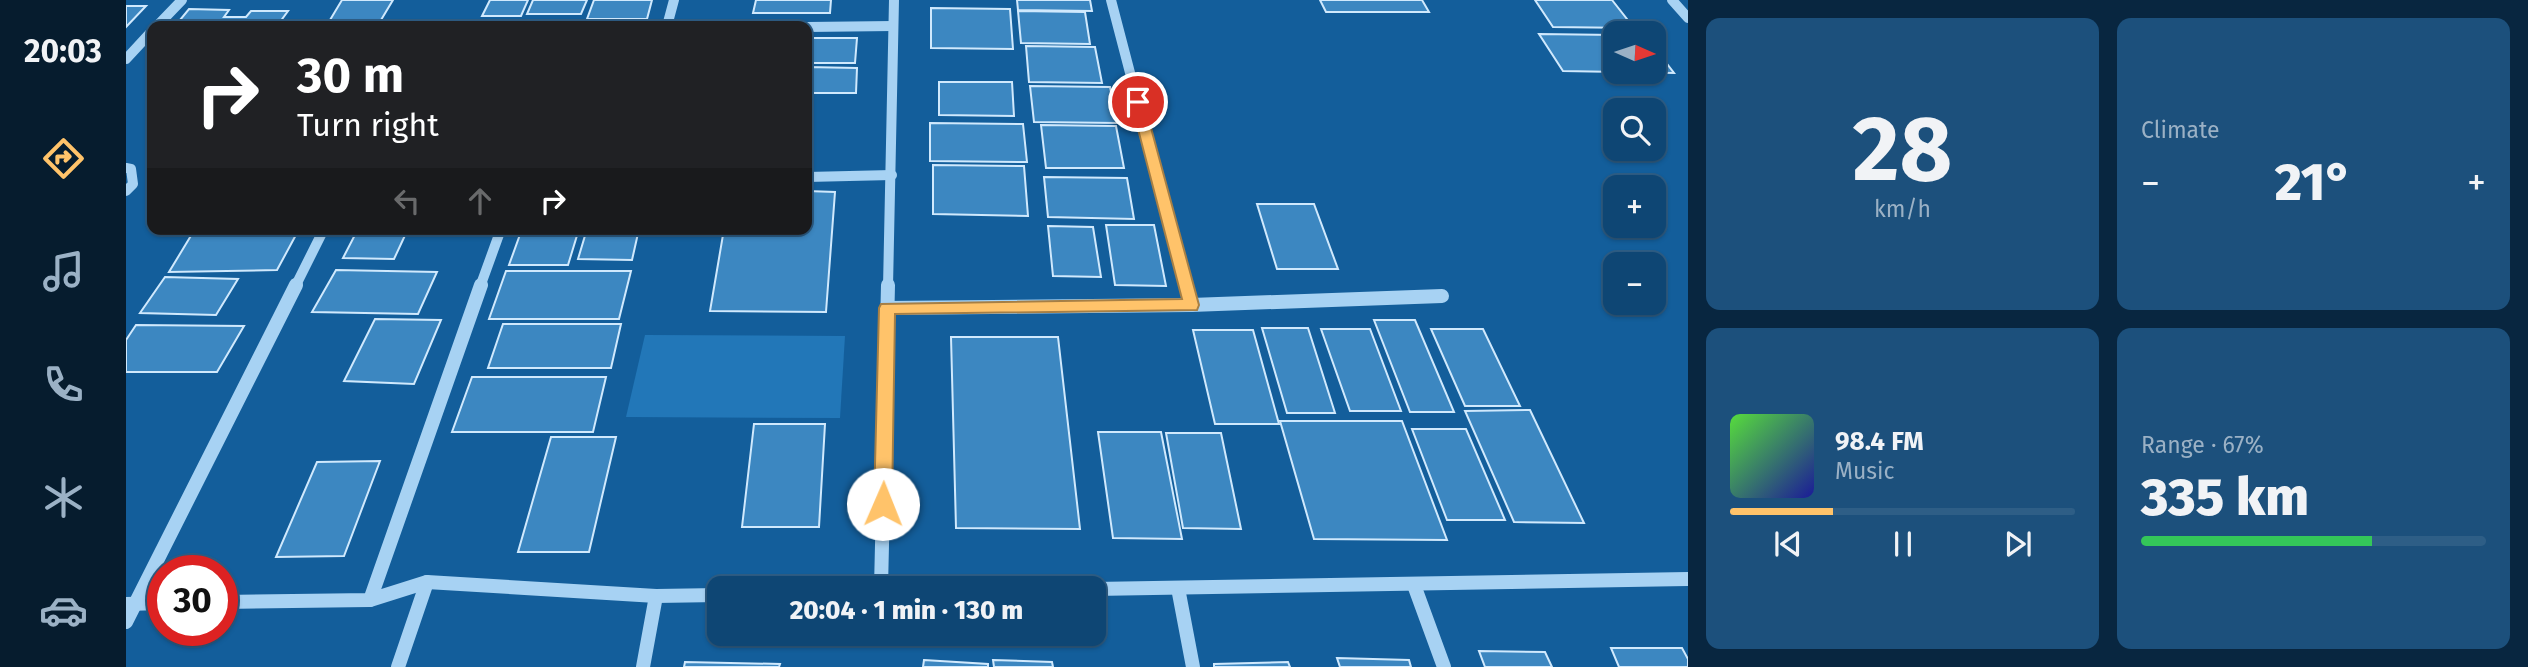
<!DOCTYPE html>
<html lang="en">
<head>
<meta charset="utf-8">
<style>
	:root { --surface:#0e4674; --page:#1c507c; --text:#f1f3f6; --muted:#9bb1c5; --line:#2e5e86; --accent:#ffc36a }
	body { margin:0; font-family:"Fira Sans",sans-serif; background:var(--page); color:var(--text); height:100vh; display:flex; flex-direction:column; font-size:26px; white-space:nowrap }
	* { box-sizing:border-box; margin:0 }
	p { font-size:23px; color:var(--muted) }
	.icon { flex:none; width:38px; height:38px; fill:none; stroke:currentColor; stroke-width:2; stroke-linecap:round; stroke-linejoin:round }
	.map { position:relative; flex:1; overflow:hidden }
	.drawer { display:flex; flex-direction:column; gap:18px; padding:18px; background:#082640; width:840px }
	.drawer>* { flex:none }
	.guide { position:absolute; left:21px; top:21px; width:665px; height:214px; border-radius:14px; box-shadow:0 2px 5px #0004,0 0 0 2px var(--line); background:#202124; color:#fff; overflow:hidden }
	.needle { width:46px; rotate:93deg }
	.buttons { position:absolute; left:1477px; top:21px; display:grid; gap:14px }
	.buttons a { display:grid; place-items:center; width:63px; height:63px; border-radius:14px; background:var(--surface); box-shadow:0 2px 5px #0004,0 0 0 2px var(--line); font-size:35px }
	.speed { position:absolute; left:21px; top:555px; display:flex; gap:14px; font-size:35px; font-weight:700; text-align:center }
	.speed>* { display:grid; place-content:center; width:91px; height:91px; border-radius:50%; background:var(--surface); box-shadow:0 2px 5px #0004,0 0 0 2px var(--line); line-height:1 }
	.speed .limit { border:10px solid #d22; background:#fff; color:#111 }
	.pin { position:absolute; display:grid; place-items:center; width:60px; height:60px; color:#fff; margin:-30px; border:4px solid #fff; border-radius:50%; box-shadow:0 2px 7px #0007 }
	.me { position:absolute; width:77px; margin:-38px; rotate:1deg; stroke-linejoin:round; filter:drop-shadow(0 0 5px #0008) }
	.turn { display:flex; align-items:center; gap:24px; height:147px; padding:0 35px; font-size:32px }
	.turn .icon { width:91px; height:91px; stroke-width:2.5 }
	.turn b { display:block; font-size:49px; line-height:60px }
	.lanes { display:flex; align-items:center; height:66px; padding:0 35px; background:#0003; justify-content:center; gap:35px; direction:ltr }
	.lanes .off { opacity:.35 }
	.big { font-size:52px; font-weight:800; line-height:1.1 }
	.drawer .card { flex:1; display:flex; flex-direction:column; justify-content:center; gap:10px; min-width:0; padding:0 24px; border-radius:14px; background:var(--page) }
	.drawer .dial { align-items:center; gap:0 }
	.dial b { font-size:91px; line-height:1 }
	.song { display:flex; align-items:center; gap:21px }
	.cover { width:84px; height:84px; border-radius:10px; background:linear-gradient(135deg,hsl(110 70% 55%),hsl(240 70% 35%)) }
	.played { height:7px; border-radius:4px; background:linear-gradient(90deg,var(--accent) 30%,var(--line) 30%) }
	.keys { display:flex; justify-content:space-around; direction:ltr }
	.heat { display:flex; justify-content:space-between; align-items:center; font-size:38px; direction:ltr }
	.charge { height:10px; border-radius:5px; background:linear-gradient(90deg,#34c759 67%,var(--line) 0) }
	.drawer .tiles { flex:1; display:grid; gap:18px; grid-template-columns:repeat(2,1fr) }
	.trip { position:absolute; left:581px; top:576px; width:399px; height:70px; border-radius:14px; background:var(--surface); box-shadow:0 2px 5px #0004,0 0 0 2px var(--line); font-weight:800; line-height:70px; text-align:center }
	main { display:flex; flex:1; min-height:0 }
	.menu { display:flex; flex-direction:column; width:126px; justify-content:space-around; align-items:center; background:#061c2e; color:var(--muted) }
	.menu .icon { width:49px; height:49px }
	.menu .on { color:var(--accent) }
	.menu b { font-size:32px; color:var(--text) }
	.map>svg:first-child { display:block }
	.green { fill:#2277b8 }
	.building { fill:#3c87c1; stroke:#d0e9fd; stroke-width:2 }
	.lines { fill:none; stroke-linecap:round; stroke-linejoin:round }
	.minor-far1 { stroke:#a7d2f3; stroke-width:10 }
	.minor { stroke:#a7d2f3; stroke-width:14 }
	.route { fill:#ffc36a; stroke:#a67f45; stroke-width:2 }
</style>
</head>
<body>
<main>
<nav class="menu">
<b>20:03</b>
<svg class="icon on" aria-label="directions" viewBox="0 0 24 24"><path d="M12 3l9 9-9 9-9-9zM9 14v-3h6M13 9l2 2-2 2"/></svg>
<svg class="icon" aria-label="music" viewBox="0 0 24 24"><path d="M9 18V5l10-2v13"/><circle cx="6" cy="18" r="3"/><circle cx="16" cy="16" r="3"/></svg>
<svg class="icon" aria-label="phone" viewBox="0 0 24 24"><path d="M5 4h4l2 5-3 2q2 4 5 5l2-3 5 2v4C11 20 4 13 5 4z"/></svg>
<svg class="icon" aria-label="climate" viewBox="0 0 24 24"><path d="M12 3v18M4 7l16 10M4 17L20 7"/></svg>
<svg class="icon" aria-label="car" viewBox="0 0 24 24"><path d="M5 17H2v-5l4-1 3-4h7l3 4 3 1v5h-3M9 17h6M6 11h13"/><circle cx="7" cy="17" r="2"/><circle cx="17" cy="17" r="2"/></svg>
</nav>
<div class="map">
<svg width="1562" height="667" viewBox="0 0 1562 667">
	<rect width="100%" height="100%" fill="#135e9b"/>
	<!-- green -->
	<polygon class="green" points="519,335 719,336 714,418 500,417"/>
	<!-- building -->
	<g class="building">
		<polygon points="216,0 267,0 255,20 204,20"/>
		<polygon points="364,0 402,0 395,16 356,16"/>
		<polygon points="407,0 461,0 455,14 401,14"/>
		<polygon points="468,0 526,0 521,19 461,19"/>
		<polygon points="630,0 705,0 704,13 627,13"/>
		<polygon points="891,0 964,0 966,11 892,10"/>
		<polygon points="1194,0 1296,0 1303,12 1200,12"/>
		<polygon points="1409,0 1486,0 1508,28 1427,27"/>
		<polygon points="0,6 20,6 0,27"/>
		<polygon points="805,8 884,9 887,49 805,48"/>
		<polygon points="63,9 103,10 98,17 120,17 125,11 162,11 151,26 49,26"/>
		<polygon points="892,11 959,12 964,44 895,43"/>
		<polygon points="1413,34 1489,35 1489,72 1528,72 1528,47 1548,73 1437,71"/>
		<polygon points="681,38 731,38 729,63 681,63"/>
		<polygon points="900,46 969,47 976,83 903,82"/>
		<polygon points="681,67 731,68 730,93 681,93"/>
		<polygon points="813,82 886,82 888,116 813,115"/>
		<polygon points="904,86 984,87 991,123 908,122"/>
		<polygon points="804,123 897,124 901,162 804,161"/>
		<polygon points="915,125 990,126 998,168 920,168"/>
		<polygon points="807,165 898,166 902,216 807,214"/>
		<polygon points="918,177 1001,178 1008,219 922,217"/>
		<polygon points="681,191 709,192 700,312 584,311 598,229 681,229"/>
		<polygon points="1131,204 1188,204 1212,269 1151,269"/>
		<polygon points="980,225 1028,225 1040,286 989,285"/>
		<polygon points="922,226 967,227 975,277 927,276"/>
		<polygon points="232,229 282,229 268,259 217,258"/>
		<polygon points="396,229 453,229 442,265 383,265"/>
		<polygon points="461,229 513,229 506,260 452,259"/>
		<polygon points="171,233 151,270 43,272 66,234"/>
		<polygon points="210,270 311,272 292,314 186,312"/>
		<polygon points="380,271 505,271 493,319 363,319"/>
		<polygon points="39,277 112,279 90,315 14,313"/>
		<polygon points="249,319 315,320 288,384 218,381"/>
		<polygon points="1248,320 1289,320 1328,412 1284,412"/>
		<polygon points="377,324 495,324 485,368 362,368"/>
		<polygon points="10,325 118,326 91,372 0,372 0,340"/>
		<polygon points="1136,328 1182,328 1209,413 1161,413"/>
		<polygon points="1195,329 1244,329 1275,411 1224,411"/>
		<polygon points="1305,329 1357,329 1394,406 1339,406"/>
		<polygon points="1067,330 1127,330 1153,424 1089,424"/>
		<polygon points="825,337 932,337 954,529 830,528"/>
		<polygon points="346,377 480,377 467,432 326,432"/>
		<polygon points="1404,410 1458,523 1388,522 1339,411"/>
		<polygon points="1154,421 1276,421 1321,540 1188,539"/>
		<polygon points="628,424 699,424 693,527 616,527"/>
		<polygon points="1286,429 1340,429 1379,520 1321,520"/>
		<polygon points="972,432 1035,432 1056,539 987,538"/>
		<polygon points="1040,433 1095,433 1115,529 1057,528"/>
		<polygon points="425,437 490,437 463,552 392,552"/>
		<polygon points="254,461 218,556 150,557 191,462"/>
		<polygon points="1485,648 1556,648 1562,659 1562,667 1493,667"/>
		<polygon points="1353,651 1419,652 1426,667 1359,667"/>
		<polygon points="1211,658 1283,660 1285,667 1214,667"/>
		<polygon points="798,660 862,664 862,667 797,667"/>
		<polygon points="867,660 926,662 927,667 868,667"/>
		<polygon points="559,662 654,664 653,667 558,667"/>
		<polygon points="1162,662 1164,667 1088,667 1088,664"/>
	</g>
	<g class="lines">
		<!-- minor-far1 -->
		<g class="minor-far1">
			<polyline points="985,0 1060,287"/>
			<polyline points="1546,0 1562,18"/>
			<polyline points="205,25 322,26"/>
			<polyline points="31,26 56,0"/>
			<polyline points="541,26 548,0"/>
			<polyline points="681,27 767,26"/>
			<polyline points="0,59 26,31"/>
			<polyline points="0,168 5,169 7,184 0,191"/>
			<polyline points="681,177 766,175"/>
			<polyline points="169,287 198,229"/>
			<polyline points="354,287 375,229"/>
			<polyline points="762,287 768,0"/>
		</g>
		<!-- minor -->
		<g class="minor">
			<polyline points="1060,285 1065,305"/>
			<polyline points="761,308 1065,305 1316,296"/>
			<polyline points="1288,585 1318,667"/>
			<polyline points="755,588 762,285"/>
			<polyline points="1052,588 1067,667"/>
			<polyline points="968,589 1562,579"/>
			<polyline points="244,600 355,285"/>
			<polyline points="96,602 244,600 301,582 530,596 593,595"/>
			<polyline points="0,604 37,603"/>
			<polyline points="0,622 170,285"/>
			<polyline points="272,667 301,582"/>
			<polyline points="517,667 530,596"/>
		</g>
	</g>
	<!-- route -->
	<polygon class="route" points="1012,97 1018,102 1073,305 1071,310 769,314 766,504 763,510 757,512 751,510 748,504 753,308 755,304 1056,299 1005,102"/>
</svg>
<div class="buttons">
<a><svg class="needle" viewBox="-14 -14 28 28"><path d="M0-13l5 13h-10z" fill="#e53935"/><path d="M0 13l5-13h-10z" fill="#9bb1c5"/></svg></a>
<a><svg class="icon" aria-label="search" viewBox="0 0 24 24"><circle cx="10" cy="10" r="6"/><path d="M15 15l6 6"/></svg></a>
<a>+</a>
<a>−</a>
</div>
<div class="speed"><div class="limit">30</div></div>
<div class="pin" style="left:1012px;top:102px;background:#d93025"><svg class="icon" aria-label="arrive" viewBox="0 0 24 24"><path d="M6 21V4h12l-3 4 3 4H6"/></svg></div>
<svg class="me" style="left:757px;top:504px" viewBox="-20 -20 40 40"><circle r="19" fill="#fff"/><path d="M0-13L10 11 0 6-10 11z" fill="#ffc36a"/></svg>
<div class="trip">20:04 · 1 min · 130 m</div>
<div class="guide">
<div class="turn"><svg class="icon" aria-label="right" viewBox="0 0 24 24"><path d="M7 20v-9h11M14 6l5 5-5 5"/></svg><div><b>30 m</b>Turn right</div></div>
<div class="lanes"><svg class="icon off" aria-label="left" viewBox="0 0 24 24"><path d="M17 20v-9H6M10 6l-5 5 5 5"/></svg><svg class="icon off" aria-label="ahead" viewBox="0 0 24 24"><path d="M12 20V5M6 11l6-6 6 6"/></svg><svg class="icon" aria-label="right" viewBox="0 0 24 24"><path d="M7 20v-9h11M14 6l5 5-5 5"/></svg></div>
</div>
</div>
<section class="drawer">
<div class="tiles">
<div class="card dial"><b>28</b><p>km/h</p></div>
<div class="card"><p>Climate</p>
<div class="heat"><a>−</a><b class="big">21°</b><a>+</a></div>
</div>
<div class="card">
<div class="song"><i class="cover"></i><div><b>98.4 FM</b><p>Music</p></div></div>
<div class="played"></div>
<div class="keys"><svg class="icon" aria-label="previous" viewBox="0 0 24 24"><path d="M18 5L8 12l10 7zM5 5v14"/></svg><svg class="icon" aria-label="pause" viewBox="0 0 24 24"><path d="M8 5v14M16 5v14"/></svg><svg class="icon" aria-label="next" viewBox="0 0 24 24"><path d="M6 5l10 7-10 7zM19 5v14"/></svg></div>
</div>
<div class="card"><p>Range · 67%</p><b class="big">335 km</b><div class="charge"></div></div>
</div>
</section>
</main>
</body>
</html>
